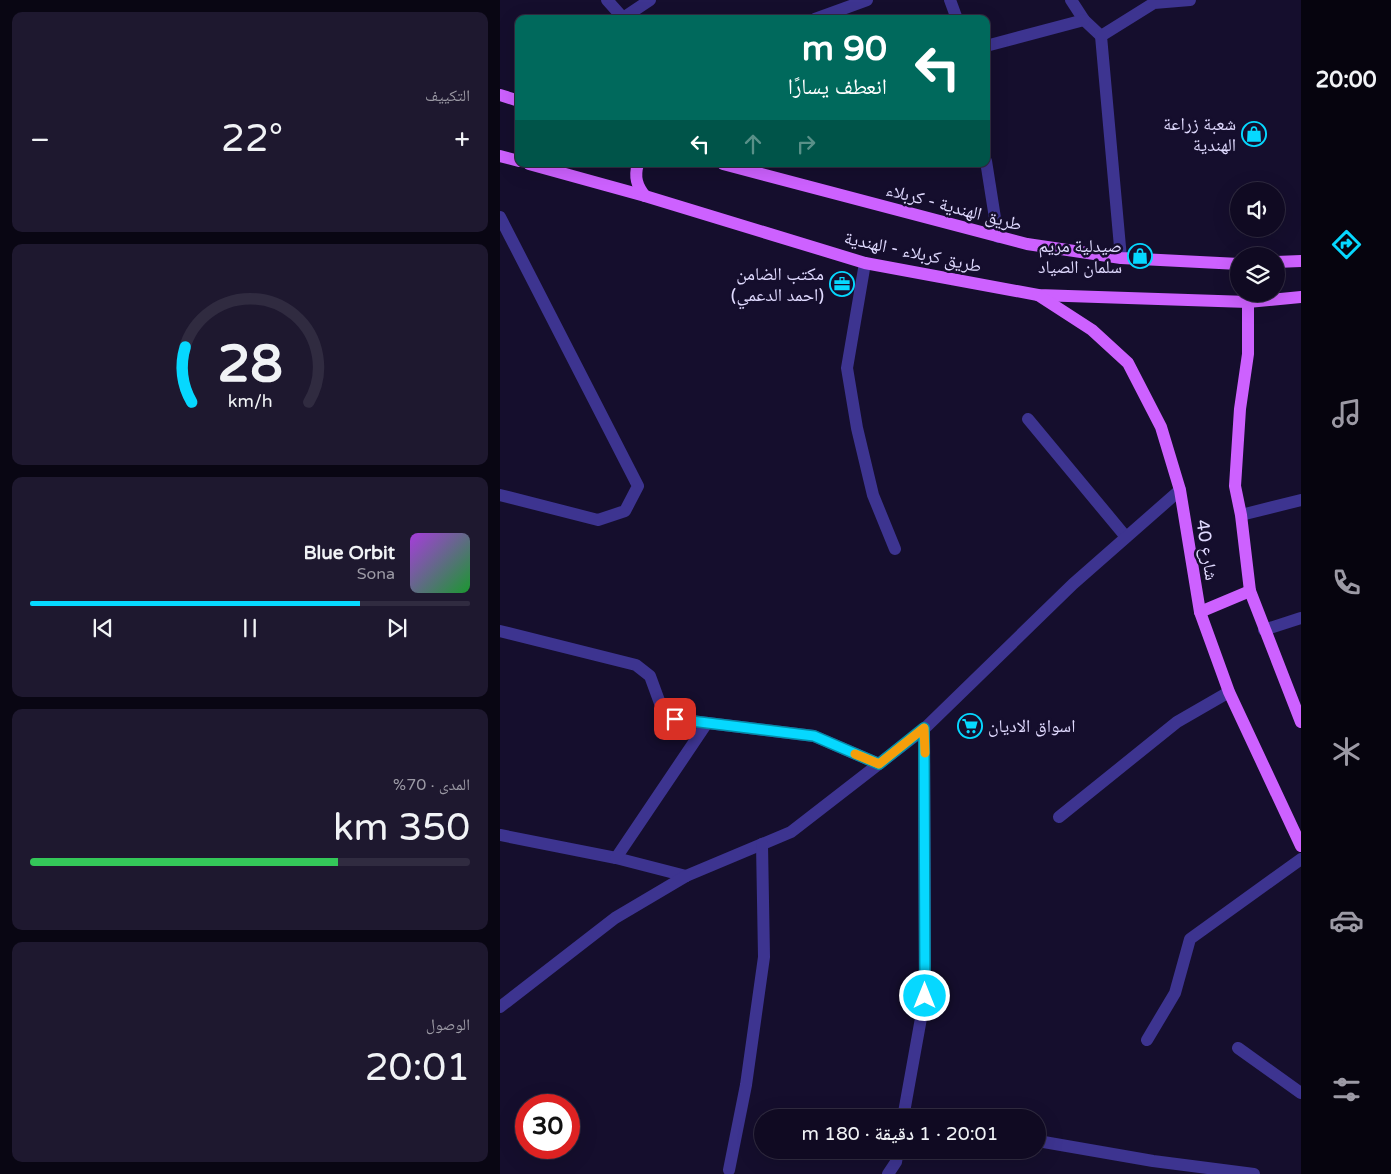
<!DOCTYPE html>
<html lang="ar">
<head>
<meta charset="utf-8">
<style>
	:root { --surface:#100a22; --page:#1e182f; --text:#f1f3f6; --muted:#9c9aa5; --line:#302b40; --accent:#06d8ff }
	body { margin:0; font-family:"Varela Round","Noto Naskh Arabic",sans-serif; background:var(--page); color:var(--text); direction:rtl; height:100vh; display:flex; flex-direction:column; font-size:19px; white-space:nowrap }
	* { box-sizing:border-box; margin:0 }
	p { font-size:16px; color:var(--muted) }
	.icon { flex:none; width:28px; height:28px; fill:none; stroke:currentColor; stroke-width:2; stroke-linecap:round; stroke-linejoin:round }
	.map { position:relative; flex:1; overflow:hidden; direction:ltr }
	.side { display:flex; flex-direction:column; gap:12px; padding:12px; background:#090613; width:500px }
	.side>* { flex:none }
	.top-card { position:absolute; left:15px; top:15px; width:475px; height:152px; border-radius:10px; box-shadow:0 5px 20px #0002,0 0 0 1px var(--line); direction:rtl; background:#00695c; color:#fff; overflow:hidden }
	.controls { position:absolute; left:730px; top:182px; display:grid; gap:10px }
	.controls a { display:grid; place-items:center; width:55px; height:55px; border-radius:50%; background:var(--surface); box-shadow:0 5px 20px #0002,0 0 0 1px var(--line); font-size:25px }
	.speed { position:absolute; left:15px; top:1094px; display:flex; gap:10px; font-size:25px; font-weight:700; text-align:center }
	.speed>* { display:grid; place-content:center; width:65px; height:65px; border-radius:50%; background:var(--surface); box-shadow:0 5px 20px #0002,0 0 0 1px var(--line); line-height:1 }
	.speed .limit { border:8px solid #d22; background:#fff; color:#111 }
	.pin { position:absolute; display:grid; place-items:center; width:42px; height:42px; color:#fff; margin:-21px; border-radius:10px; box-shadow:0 2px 8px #0006 }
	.me { position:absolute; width:55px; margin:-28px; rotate:0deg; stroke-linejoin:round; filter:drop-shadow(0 0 4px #0008) }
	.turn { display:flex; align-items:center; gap:18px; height:105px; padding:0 20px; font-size:22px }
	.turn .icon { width:65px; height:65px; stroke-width:2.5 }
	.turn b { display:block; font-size:35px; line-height:42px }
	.lanes { display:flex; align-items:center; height:48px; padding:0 20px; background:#0003; justify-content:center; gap:25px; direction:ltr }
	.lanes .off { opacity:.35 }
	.big { font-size:38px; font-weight:600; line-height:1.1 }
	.side .tile { flex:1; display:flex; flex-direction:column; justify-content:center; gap:8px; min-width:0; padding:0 18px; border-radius:10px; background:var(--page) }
	.side .dial { align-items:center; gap:0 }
	.dial svg { height:130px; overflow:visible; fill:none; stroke:var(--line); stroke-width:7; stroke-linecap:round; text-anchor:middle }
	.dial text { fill:var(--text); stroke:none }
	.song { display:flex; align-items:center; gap:15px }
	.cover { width:60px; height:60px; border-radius:8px; background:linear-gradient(135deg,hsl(280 70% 55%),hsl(130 70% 35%)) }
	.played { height:5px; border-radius:2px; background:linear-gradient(90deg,var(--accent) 75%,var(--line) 75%) }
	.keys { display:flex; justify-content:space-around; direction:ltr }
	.heat { display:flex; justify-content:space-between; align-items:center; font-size:28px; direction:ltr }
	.charge { height:8px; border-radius:4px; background:linear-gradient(90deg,#34c759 70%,var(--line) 0) }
	.trip { position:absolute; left:254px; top:1109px; width:292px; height:50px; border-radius:25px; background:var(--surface); box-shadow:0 5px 20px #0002,0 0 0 1px var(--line); font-weight:600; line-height:50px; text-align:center; direction:rtl }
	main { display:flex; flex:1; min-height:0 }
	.tabs { display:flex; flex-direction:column; width:90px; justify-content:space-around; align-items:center; background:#06040e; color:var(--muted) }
	.tabs .icon { width:35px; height:35px }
	.tabs .on { color:var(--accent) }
	.tabs b { font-size:22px; color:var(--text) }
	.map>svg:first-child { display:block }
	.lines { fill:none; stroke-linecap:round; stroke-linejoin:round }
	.street { stroke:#3d3490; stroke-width:12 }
	.primary { stroke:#cd61ff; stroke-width:12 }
	.route-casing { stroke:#048ca6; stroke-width:12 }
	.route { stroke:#06d8ff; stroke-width:9 }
	.slow { stroke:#f59e0b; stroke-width:9 }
	.labels { text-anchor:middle; stroke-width:5; stroke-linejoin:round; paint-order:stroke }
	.poi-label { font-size:18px; fill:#e0daff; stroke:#150e2d; text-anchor:end }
	.street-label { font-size:18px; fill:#e0daff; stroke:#150e2d }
</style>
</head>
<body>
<main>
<nav class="tabs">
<b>20:00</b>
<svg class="icon on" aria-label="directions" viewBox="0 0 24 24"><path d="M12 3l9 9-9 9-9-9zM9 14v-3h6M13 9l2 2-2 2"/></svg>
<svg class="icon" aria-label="music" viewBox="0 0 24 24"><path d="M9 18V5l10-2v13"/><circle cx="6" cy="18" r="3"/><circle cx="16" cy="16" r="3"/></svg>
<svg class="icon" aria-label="phone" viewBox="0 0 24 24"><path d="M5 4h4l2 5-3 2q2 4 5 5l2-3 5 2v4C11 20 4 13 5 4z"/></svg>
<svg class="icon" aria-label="climate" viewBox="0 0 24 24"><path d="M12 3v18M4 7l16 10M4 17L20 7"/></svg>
<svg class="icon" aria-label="car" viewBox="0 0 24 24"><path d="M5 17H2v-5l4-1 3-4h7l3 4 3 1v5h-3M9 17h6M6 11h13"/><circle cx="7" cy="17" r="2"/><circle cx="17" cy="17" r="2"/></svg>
<svg class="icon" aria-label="filters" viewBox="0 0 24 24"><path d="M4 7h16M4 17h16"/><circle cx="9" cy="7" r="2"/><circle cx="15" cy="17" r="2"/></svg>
</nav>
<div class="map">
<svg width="801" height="1174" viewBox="0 0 801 1174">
	<rect width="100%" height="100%" fill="#150e2d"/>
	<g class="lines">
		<!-- street -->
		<g class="street">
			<polyline points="107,0 124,19"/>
			<polyline points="450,0 457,19"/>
			<polyline points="571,0 584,20 601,36"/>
			<polyline points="123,18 150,0"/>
			<polyline points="315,19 367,0"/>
			<polyline points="486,46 584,20"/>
			<polyline points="486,161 498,237"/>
			<polyline points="0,217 138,486 125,511 98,520 0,495"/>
			<polyline points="621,258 601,36 654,3 690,0"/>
			<polyline points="365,263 347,368 357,428 373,495 395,549"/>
			<polyline points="528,419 626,537"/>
			<polyline points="741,515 801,500"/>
			<polyline points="764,630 801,618"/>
			<polyline points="0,631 136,665 150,676 161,706 175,719 314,736 379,764"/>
			<polyline points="559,817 677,722 729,692"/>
			<polyline points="0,835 116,858 186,876"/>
			<polyline points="116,858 207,723"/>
			<polyline points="0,1007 115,918 186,876 291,832 424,729 573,584 680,490"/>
			<polyline points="647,1040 675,993 690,939 801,859"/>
			<polyline points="738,1048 801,1093"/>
			<polyline points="403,1118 425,996 424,729"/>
			<polyline points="538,1141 653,1161 754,1174"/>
			<polyline points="229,1170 246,1085 264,957 262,844"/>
			<polyline points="388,1174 396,1162 398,1150"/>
		</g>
		<!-- primary -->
		<g class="primary">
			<polyline points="0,95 19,101"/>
			<polyline points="0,156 19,161"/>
			<polyline points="29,164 145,196 365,263 538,295 748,302 801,297"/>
			<path d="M138 164C134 177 137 186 145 196"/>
			<polyline points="223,164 527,244 621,258 739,264"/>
			<polyline points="776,262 801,261"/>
			<polyline points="748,294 748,354 740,409 735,486 741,515 750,591 801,722"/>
			<polyline points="538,295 592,330 628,363 661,427 680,490 700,612 729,692 801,846"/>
			<polyline points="700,612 750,591"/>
		</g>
	</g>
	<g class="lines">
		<defs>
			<polyline id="route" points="175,719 314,736 379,764 424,728 425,996"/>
		</defs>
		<!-- route casing -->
		<use href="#route" class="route-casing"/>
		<!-- route -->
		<use href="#route" class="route"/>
		<!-- slow -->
		<polyline class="slow" points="355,754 379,764 424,728 425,753"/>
	</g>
	<!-- icons -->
	<defs>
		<symbol id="shop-ring" viewBox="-11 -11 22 22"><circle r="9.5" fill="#150e2d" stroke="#06d8ff" stroke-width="1.5"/><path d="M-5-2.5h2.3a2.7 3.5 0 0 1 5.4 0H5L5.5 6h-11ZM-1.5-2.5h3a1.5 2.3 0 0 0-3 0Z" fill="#06d8ff"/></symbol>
		<symbol id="office-ring" viewBox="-11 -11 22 22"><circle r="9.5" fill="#150e2d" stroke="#06d8ff" stroke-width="1.5"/><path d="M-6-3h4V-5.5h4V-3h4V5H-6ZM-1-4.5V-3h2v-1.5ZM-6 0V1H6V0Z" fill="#06d8ff"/></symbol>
		<symbol id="supermarket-ring" viewBox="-11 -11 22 22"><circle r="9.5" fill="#150e2d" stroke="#06d8ff" stroke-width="1.5"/><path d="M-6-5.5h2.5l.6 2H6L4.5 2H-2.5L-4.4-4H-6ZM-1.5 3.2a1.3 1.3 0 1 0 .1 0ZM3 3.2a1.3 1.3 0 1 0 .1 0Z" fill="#06d8ff"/></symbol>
	</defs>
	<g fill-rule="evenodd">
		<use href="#shop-ring" x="740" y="120" width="28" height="28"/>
		<use href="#shop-ring" x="626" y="242" width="28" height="28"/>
		<use href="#office-ring" x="328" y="270" width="28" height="28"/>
		<use href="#supermarket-ring" x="456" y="712" width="28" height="28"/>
	</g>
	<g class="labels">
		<!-- poi labels -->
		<g class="poi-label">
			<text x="736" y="130">شعبة زراعة<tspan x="736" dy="21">الهندية</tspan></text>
			<text x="622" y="252">صيدلية مريم<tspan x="622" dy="21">سلمان الصياد</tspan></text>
			<text x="324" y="280">مكتب الضامن<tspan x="324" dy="21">(احمد الدعمي)</tspan></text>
			<text x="488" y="732" text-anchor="start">اسواق الاديان</text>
		</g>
		<!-- street labels -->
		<g class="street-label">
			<text transform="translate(454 207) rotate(15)" y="6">طريق الهندية - كربلاء</text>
			<text transform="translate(413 252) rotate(12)" y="6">طريق كربلاء - الهندية</text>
			<text transform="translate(707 550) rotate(81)" y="6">شارع 40</text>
		</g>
	</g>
</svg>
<div class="controls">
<a><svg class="icon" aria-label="sound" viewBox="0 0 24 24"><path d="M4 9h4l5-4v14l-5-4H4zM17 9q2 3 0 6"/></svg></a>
<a><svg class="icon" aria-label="layers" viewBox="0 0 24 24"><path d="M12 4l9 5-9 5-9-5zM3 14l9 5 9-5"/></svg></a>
</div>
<div class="speed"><div class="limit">30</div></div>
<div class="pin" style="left:175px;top:719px;background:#d93025"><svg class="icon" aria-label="arrive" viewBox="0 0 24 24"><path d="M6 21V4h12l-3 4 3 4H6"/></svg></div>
<svg class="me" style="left:425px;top:996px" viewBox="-20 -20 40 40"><circle r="17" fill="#06d8ff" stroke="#fff" stroke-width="3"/><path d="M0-11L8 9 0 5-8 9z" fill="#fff"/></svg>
<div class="trip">20:01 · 1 دقيقة · 180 m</div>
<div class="top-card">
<div class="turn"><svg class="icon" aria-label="left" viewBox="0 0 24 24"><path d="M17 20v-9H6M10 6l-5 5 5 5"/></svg><div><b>90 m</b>انعطف يسارًا</div></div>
<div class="lanes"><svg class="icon" aria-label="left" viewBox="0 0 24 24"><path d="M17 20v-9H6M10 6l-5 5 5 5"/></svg><svg class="icon off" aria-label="ahead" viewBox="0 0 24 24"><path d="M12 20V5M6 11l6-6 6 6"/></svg><svg class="icon off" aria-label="right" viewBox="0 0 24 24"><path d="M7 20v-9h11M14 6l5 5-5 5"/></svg></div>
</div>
</div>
<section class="side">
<div class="tile"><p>التكييف</p>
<div class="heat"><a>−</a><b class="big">22°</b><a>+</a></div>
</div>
<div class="tile dial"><svg viewBox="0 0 100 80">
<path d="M14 69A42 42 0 1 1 86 69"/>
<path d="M14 69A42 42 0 0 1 10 35" stroke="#06d8ff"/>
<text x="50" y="56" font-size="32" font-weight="700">28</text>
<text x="50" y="72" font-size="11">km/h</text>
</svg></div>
<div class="tile">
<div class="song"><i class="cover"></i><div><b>Blue Orbit</b><p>Sona</p></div></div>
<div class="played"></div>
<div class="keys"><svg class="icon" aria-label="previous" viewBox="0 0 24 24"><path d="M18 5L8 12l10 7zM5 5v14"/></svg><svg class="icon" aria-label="pause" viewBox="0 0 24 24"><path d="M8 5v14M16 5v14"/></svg><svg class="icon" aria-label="next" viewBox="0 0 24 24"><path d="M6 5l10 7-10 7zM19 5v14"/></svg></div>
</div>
<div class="tile"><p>المدى · 70%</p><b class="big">350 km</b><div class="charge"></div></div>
<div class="tile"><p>الوصول</p><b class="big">20:01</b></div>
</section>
</main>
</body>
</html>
